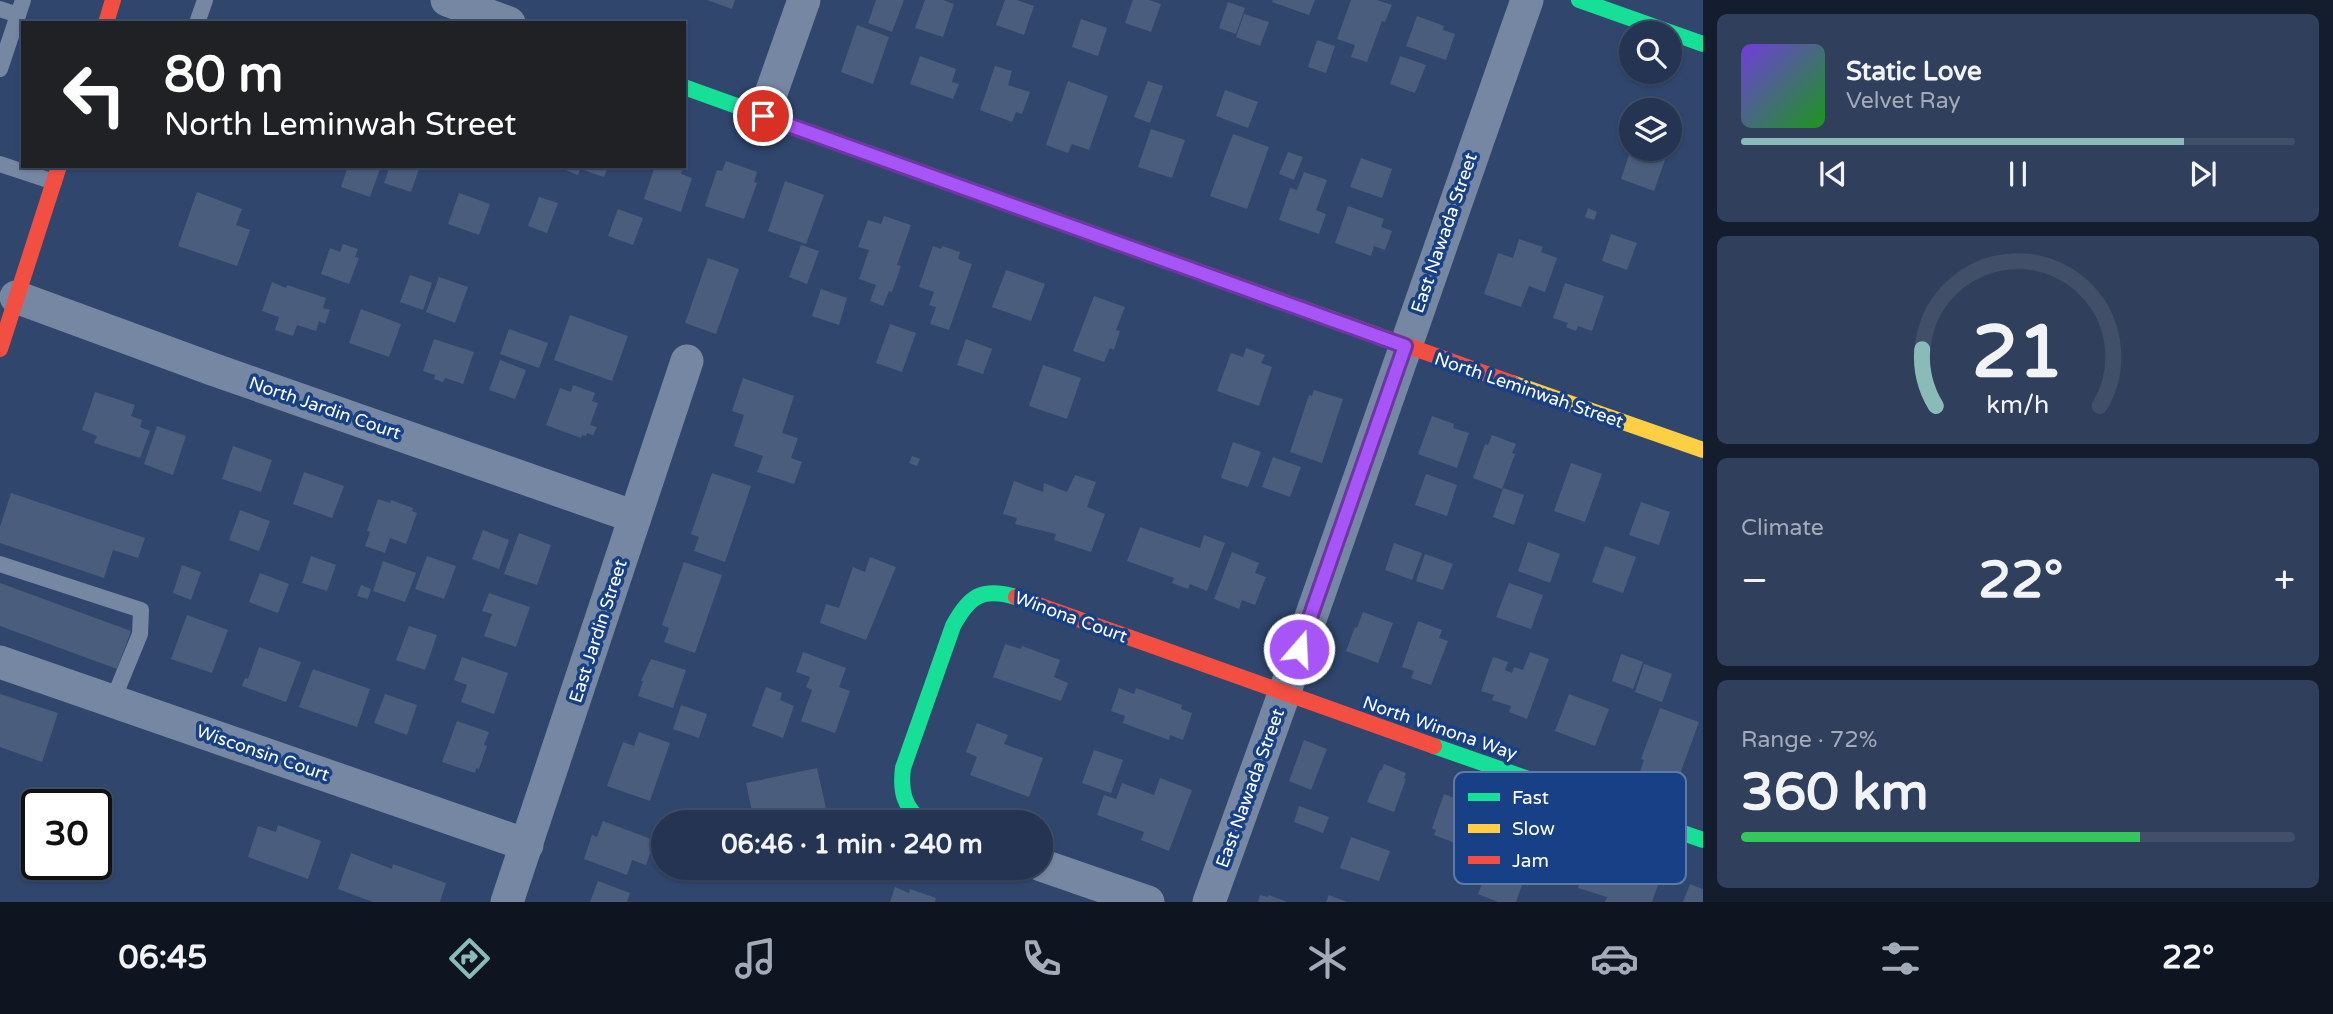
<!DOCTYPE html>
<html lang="en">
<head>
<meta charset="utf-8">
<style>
	:root { --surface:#243452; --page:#303f5c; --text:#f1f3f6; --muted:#a3aab8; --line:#414f69; --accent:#8bbbb9 }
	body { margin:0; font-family:"Varela Round",sans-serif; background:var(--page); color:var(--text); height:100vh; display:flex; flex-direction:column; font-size:26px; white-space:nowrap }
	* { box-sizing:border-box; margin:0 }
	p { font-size:23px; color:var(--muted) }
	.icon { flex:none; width:38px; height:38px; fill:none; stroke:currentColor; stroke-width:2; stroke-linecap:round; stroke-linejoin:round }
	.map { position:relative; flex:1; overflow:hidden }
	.side { display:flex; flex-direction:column; gap:14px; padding:14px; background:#141d2d; width:630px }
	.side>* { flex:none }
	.top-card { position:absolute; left:21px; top:21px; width:665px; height:147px; border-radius:0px; box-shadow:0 2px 5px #0004,0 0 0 2px var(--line); background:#202124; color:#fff; overflow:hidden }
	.controls { position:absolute; left:1619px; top:21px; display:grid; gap:14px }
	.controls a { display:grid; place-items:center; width:63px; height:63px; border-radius:50%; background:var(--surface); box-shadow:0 2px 5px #0004,0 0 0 2px var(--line); font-size:35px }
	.speed { position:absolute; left:21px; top:789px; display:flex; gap:14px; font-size:35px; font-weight:700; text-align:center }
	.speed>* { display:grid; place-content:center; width:91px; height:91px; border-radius:50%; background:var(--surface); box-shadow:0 2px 5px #0004,0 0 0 2px var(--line); line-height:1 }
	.speed .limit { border:4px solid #111; border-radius:10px; background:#fff; color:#111 }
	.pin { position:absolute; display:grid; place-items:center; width:60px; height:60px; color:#fff; margin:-30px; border:4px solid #fff; border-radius:50%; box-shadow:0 2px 7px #0007 }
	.me { position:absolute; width:77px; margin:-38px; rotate:19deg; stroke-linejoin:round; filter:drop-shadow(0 0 5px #0008) }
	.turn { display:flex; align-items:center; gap:24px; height:147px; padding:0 28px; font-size:32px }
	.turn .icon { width:91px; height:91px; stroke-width:2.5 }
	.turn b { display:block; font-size:49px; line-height:60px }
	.big { font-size:52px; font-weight:700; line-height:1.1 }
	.side .card { flex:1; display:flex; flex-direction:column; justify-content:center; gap:10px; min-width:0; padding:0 24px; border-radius:10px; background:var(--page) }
	.side .dial { align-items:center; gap:0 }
	.dial svg { height:182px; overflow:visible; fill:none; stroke:var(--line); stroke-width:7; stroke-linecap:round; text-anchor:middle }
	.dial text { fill:var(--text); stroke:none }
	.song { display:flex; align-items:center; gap:21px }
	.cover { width:84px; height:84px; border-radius:10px; background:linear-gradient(135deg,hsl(260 70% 55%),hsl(120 70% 35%)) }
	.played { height:7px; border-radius:4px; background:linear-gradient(90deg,var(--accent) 80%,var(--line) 80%) }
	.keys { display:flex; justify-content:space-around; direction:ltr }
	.heat { display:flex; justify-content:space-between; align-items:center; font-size:38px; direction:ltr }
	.charge { height:10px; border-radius:5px; background:linear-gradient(90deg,#34c759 72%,var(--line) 0) }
	.trip { position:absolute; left:651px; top:810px; width:402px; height:70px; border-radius:35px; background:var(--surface); box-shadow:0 2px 5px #0004,0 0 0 2px var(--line); font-weight:700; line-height:70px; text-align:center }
	.dock { display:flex; height:112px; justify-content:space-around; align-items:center; background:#0e1521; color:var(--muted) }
	.dock .icon { width:49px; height:49px }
	.dock .active { color:var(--accent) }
	.dock b { font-size:32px; color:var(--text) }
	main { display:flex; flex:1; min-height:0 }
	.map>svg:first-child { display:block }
	.building { fill:#4a5d7c }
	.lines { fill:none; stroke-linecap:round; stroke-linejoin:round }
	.lane { stroke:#7687a3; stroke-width:16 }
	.street { stroke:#7687a3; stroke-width:33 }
	.fast { stroke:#16e098; stroke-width:16 }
	.slow { stroke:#ffcf43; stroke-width:16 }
	.jam { stroke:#f24e42; stroke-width:16 }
	.route-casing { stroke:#6d37a1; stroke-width:18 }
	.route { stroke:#a855f7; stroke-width:12 }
	.labels { text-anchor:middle; stroke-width:7; stroke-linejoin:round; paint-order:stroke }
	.street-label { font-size:18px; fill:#fff; stroke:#174086 }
	.key { fill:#174086; stroke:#5d79aa; stroke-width:2 }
	.key-label { font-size:19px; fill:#fff }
</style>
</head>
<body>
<main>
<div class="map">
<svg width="1703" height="902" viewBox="0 0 1703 902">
	<rect width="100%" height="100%" fill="#30466d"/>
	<!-- building -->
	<g class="building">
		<polygon points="707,0 735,0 732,9"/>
		<polygon points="876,0 904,0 892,32 868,23"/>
		<polygon points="925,0 943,0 954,4 943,37 915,28"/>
		<polygon points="1005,0 1017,0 1034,6 1024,35 996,25"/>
		<polygon points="1133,0 1149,0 1161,4 1151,32 1125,23"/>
		<polygon points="1273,0 1315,0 1309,15 1272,2"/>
		<polygon points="1351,0 1377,0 1392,5 1385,22 1382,21 1367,62 1351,57 1355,45 1337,39"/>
		<polygon points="1228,2 1245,8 1236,34 1219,28"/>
		<polygon points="1244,14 1269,22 1260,46 1236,37"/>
		<polygon points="1417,16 1444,26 1443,30 1455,34 1446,60 1406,46"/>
		<polygon points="1081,19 1107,28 1098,56 1072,47"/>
		<polygon points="857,25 889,37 873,84 841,72"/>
		<polygon points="1317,40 1335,46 1326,73 1308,67"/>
		<polygon points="920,56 956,69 952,82 959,84 953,99 910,84"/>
		<polygon points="1400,56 1426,65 1415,93 1390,84"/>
		<polygon points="995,66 1012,71 1008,85 1030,92 1022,114 1016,112 1012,122 980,110"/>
		<polygon points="1068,81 1108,96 1089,150 1072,144 1068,153 1046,145"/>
		<polygon points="1148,81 1163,86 1150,123 1134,117"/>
		<polygon points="1225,90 1258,102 1248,128 1216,116"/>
		<polygon points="1151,129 1185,140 1172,178 1138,167"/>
		<polygon points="1233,134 1269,147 1247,209 1210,196"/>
		<polygon points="1631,149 1642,149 1666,157 1654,191 1621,179"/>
		<polygon points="1288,152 1303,157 1294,180 1279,174"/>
		<polygon points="1361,158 1392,169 1382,198 1350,187"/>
		<polygon points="726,161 757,172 754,182 757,183 744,219 705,206 717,170 722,171"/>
		<polygon points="348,166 381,166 370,197 341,187"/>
		<polygon points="390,166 420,166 411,192 384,183"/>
		<polygon points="556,166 616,166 615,170 608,167 604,177 580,169 578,175"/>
		<polygon points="655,166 667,169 668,166 676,166 683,169 681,174 692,178 681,212 644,199"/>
		<polygon points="1304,172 1327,180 1316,210 1326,214 1319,234 1279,220 1290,188 1297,190"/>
		<polygon points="785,181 824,195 806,244 768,231"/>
		<polygon points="197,192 242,209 236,225 250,230 237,266 178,246"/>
		<polygon points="459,193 490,204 479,235 448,224"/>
		<polygon points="539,197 558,203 547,233 528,226"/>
		<polygon points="1348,206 1384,219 1381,227 1392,231 1385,250 1374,246 1371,256 1335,243"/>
		<polygon points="1588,208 1597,212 1594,220 1585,217"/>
		<polygon points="618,209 643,218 633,245 608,236"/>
		<polygon points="884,216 911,225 897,265 901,266 892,292 889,291 883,306 870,301 876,285 859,279 869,250 858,247 868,220 881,224"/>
		<polygon points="1611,234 1637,243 1627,270 1602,261"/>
		<polygon points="1519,239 1543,247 1541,252 1557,258 1545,292 1529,286 1521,307 1484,294 1498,253 1513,258"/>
		<polygon points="343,244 358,249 355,257 359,258 349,284 321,274 330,248 340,252"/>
		<polygon points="801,245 819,251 807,284 789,277"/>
		<polygon points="933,246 941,249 942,246 960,252 958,259 972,264 949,330 930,324 936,307 929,305 934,292 919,287"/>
		<polygon points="708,258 739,269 716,334 685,323"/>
		<polygon points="1006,270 1045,284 1031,321 992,307"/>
		<polygon points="410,275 432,283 423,310 400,302"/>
		<polygon points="439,277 468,287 455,323 426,312"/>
		<polygon points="272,282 286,288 287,285 326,298 323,308 330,310 325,324 319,321 316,331 297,325 293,336 275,330 279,317 262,311"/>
		<polygon points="1565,283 1604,296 1592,331 1578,326 1576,331 1566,327 1568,323 1553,318"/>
		<polygon points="821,289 847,298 839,325 812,316"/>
		<polygon points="1094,296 1125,307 1116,330 1120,331 1114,350 1110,348 1104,362 1073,351"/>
		<polygon points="361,309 401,324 389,357 349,343"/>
		<polygon points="570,315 628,336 612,381 554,360"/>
		<polygon points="890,324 916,333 902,372 876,363"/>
		<polygon points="509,329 548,343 539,368 500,354"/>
		<polygon points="434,339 474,352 463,384 445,378 443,382 434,379 435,375 423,371"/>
		<polygon points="966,339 992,349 983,374 957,365"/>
		<polygon points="1246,348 1265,355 1261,363 1272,367 1259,406 1217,391 1231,353 1243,357"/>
		<polygon points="500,360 526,370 515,399 489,390"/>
		<polygon points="1043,365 1081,378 1067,419 1029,406"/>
		<polygon points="743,378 794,396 782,433 798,438 791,458 802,462 794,484 757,472 763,456 734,446 744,415 732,411"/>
		<polygon points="573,385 595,393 592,401 598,403 590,425 597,427 593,435 587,433 586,436 582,435 581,438 546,425 560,388 571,392"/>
		<polygon points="1314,390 1343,399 1322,463 1290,452 1309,395 1312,396"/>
		<polygon points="95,392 135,405 131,416 142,420 140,427 150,431 140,458 94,443 97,436 82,430"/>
		<polygon points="1432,416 1454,424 1453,428 1469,433 1457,468 1418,454"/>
		<polygon points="157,426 186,436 173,475 144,464"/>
		<polygon points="1492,435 1516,444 1512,453 1515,454 1502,489 1473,478 1485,444 1488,445"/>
		<polygon points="1233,442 1261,452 1248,487 1221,478"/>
		<polygon points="233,446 272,460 261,492 222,479"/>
		<polygon points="912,456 920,459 917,466 909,463"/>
		<polygon points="1273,457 1301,467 1290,497 1262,487"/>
		<polygon points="1571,463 1602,474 1585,522 1554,511"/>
		<polygon points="304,472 344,486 332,518 293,504"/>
		<polygon points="712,473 751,486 725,562 694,551 699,537 691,534"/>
		<polygon points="1426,474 1457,485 1447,516 1415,505"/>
		<polygon points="1075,475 1096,482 1087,507 1105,514 1091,552 1054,540 1056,534 1015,524 1017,518 1003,514 1014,481 1043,492 1044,483 1067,492"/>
		<polygon points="1503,488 1524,495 1514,525 1493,517"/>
		<polygon points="11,493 145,538 138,558 113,550 104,578 0,543 0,527"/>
		<polygon points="378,499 390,503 391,500 413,508 412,511 417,513 406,544 390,538 385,553 365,546 370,532 367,531"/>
		<polygon points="1641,502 1670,512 1659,545 1629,535"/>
		<polygon points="240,510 270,521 259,551 229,540"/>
		<polygon points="1140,527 1200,548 1204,535 1225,543 1207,591 1190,584 1188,589 1172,583 1174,578 1127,561"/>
		<polygon points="483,530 509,540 499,569 472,559"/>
		<polygon points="519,533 551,545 537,585 504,574"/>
		<polygon points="1528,542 1560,554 1550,583 1518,571"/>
		<polygon points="1394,543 1422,553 1412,580 1385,570"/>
		<polygon points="1605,546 1636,557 1623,593 1592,582"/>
		<polygon points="1232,552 1259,563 1255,573 1266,577 1255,605 1242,600 1239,609 1214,599"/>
		<polygon points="1425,554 1453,564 1443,590 1416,581"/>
		<polygon points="311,556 336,565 327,591 302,583"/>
		<polygon points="427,556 456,566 444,599 415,589"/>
		<polygon points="870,557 896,567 866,640 820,623 826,604 839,608 853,567 865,572"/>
		<polygon points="383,561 416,573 405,602 373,591"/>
		<polygon points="684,562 722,575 695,653 664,642 669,628 662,625"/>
		<polygon points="182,565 201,572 191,600 173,593"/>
		<polygon points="260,573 289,584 278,613 249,602"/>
		<polygon points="0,583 131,631 117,669 0,626"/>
		<polygon points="1509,583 1543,595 1531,629 1496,617"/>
		<polygon points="361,585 371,589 368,599 357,596"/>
		<polygon points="489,593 530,607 516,647 484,636 492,614 482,611"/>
		<polygon points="1363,612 1393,623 1378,663 1346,651 1355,627 1357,628"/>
		<polygon points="187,615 228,630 212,673 171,659"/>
		<polygon points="1418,621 1442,630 1439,638 1448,641 1431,685 1411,678 1414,671 1402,667"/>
		<polygon points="409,626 437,635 425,670 396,660"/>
		<polygon points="1005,644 1021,649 1022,646 1060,660 1054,677 1068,683 1061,701 993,677"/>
		<polygon points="259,647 301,662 286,702 242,686 245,678 248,679"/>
		<polygon points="803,652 846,668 839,687 850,691 835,733 801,721 812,690 806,687 810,677 796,672"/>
		<polygon points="1530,652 1549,659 1527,719 1509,712 1511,706 1492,700 1494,695 1481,691 1493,657 1508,662 1505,670 1512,673 1514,667 1523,670"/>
		<polygon points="1621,654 1643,662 1633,689 1612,681"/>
		<polygon points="462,657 508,673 494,714 461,702 467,685 454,680"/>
		<polygon points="651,659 686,670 673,708 638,696 643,681 641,681"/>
		<polygon points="1644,664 1672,674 1662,702 1635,692"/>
		<polygon points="313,669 370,689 357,727 299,707"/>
		<polygon points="766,687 782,693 780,700 794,706 783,738 752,726"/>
		<polygon points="1119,688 1134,694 1136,688 1182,705 1181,709 1192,713 1183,740 1170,735 1169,740 1123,723 1125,716 1111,711"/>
		<polygon points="0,694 58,713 42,762 0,747"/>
		<polygon points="385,694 417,705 407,735 374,723"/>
		<polygon points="1569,694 1609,709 1595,746 1555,731"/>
		<polygon points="681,705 707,714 699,738 673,729"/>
		<polygon points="1660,708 1699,722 1680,774 1675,773 1672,783 1640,772 1644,760 1641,759"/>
		<polygon points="457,721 489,732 484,745 487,746 479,769 476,768 475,773 442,762"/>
		<polygon points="977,723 1008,735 1004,744 1043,758 1029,797 970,775 977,757 966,752"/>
		<polygon points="639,732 670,743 650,801 607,786 623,742 634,746"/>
		<polygon points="1304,740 1327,749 1311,790 1289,781"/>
		<polygon points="1094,750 1123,760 1111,793 1082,783"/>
		<polygon points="1384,764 1406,773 1404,778 1406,779 1394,812 1367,802 1380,770 1382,770"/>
		<polygon points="817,768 827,813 831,812 833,822 781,822 778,811 753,816 746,783"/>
		<polygon points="1160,778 1192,790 1169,851 1141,840 1144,832 1097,815 1104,795 1116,799 1122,783 1154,795"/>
		<polygon points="1444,794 1478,807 1466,839 1463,838 1460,845 1434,835 1436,830 1432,828"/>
		<polygon points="1299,806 1329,817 1323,833 1294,822"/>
		<polygon points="603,821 651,839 653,845 646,865 632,860 627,875 584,859 592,835 597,837"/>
		<polygon points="659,823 663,825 663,843 653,840"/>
		<polygon points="278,825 321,841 308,879 248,857 258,826 276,832"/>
		<polygon points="1537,831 1566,841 1564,848 1566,849 1550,885 1522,875 1527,861 1525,860"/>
		<polygon points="1351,837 1390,851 1379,881 1340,868"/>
		<polygon points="351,853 392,869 393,864 446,883 440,902 373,902 338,889"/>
		<polygon points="1589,856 1660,879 1652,902 1605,902 1607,897 1578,888"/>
		<polygon points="1489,866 1524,879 1516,902 1498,902 1478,894"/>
		<polygon points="598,881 630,893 627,902 590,902"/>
		<polygon points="1690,884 1703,889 1703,902 1683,902"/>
		<polygon points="895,887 909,893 910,889 936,898 935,902 890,902"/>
		<polygon points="1260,895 1268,897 1269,895 1287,902 1258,902"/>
		<polygon points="1329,895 1347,902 1326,902"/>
	</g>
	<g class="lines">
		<!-- lane -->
		<g class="lane">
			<polyline points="0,9 18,15 23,0"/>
			<polyline points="197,23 205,0"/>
			<polyline points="0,69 18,15"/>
			<polyline points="0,164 54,182"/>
			<polyline points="0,564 141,610 140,634 113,700"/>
		</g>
		<!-- street -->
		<g class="street">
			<polyline points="447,0 509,23"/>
			<polyline points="763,116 804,0"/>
			<polyline points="16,297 212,369 635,517"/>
			<polyline points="0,662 527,845"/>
			<polyline points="1041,865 1148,902"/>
			<polyline points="507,902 687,361"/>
			<polyline points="1209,902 1284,694 1527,0"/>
		</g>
		<!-- fast -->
		<g class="fast">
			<polyline points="1579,0 1703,44"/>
			<polyline points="684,87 1080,229"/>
			<polyline points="1434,746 1703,840"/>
			<path d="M924 822C904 809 900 791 903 768L953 626C969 596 982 587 1016 597"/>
		</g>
		<!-- slow -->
		<polyline class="slow" points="1512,383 1703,450"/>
		<!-- jam -->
		<g class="jam">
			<polyline points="106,23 113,0"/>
			<polyline points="1080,229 1512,383"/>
			<polyline points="0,349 59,166"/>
			<polyline points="1016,597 1434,746"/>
		</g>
	</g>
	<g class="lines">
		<defs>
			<polyline id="route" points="763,116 1405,346 1299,649"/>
		</defs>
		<!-- route casing -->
		<use href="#route" class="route-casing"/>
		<!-- route -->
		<use href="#route" class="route"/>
	</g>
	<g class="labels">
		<!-- street labels -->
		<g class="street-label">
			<text transform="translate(1444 233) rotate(-71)" y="6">East Nawada Street</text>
			<text transform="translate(1529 390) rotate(19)" y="6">North Leminwah Street</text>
			<text transform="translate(325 408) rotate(19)" y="6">North Jardin Court</text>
			<text transform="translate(1071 617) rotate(20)" y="6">Winona Court</text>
			<text transform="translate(598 631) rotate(-72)" y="6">East Jardin Street</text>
			<text transform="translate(1440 728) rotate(19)" y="6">North Winona Way</text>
			<text transform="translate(263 753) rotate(19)" y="6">Wisconsin Court</text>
			<text transform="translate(1250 788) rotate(-70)" y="6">East Nawada Street</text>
		</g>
	</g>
	<!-- legend -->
	<rect x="1454" y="772" width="232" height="112" rx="10" class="key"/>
	<rect x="1468" y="793" width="32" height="8" fill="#16e098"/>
	<rect x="1468" y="824" width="32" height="9" fill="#ffcf43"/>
	<rect x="1468" y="856" width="32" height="8" fill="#f24e42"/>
	<g class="key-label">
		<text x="1512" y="804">Fast</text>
		<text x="1512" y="835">Slow</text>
		<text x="1512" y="867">Jam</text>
	</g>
</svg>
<div class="controls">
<a><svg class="icon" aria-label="search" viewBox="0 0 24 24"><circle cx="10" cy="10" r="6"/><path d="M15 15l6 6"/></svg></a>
<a><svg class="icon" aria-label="layers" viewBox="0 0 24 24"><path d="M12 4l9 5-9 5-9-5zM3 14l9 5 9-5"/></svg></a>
</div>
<div class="speed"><div class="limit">30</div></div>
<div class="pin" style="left:763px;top:116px;background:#d93025"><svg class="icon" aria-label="arrive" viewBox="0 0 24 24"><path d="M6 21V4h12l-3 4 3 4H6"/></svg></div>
<svg class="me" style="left:1299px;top:649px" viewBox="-20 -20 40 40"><circle r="17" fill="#a855f7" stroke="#fff" stroke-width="3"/><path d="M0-11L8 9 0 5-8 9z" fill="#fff"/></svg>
<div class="trip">06:46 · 1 min · 240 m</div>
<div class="top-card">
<div class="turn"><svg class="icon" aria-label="left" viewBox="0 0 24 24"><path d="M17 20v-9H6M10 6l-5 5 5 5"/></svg><div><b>80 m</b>North Leminwah Street</div></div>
</div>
</div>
<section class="side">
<div class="card">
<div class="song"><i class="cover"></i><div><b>Static Love</b><p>Velvet Ray</p></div></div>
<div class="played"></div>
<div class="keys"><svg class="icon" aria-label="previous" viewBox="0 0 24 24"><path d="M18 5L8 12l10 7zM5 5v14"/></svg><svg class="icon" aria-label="pause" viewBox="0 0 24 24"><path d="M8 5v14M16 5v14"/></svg><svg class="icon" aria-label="next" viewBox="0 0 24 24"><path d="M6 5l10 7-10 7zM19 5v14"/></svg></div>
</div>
<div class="card dial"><svg viewBox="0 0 100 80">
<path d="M14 69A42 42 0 1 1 86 69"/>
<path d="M14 69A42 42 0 0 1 8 44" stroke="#8bbbb9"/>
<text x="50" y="56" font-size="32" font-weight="700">21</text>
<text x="50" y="72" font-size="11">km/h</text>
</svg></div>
<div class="card"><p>Climate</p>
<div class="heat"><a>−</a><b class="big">22°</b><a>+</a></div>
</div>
<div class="card"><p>Range · 72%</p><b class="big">360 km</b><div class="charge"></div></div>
</section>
</main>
<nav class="dock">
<b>06:45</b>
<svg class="icon active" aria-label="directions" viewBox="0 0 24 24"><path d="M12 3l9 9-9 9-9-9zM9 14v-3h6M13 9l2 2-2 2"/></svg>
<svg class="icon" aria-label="music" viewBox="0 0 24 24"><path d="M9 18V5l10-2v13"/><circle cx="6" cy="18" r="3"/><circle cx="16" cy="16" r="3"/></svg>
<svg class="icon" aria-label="phone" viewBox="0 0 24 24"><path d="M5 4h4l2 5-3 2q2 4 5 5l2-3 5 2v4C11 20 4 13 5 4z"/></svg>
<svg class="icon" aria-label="climate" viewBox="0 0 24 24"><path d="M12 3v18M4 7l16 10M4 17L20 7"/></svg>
<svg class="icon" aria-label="car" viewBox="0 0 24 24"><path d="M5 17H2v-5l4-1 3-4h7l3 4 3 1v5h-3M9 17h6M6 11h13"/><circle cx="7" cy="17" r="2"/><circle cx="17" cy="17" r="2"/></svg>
<svg class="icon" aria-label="filters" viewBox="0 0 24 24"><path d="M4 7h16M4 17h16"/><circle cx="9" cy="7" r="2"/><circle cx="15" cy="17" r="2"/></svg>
<b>22°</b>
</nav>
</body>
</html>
